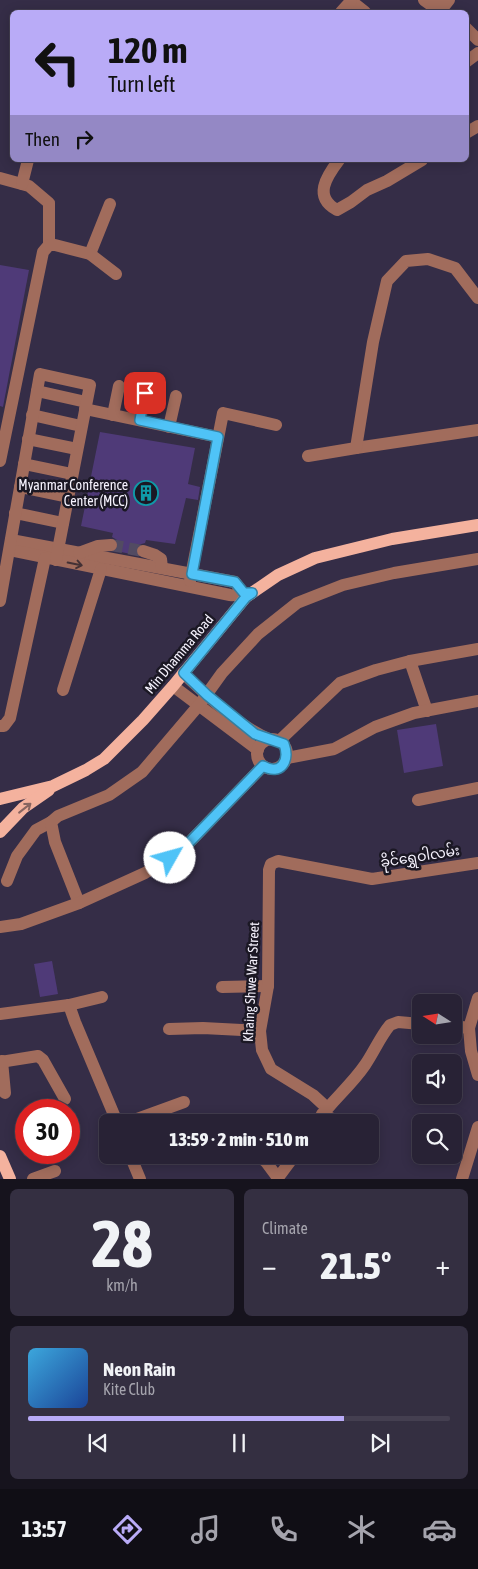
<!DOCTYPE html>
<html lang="en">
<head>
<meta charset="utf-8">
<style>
	:root { --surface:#282235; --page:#342f41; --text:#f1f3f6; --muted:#a5a4ad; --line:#443f50; --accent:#b9abf7 }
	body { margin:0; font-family:"Asap Condensed","Noto Sans Myanmar",sans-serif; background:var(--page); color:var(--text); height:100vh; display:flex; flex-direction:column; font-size:19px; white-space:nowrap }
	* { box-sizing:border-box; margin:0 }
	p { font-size:16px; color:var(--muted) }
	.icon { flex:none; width:28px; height:28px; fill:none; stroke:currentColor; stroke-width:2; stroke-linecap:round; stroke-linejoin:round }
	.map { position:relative; height:1179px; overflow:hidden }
	.details { display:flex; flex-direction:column; gap:10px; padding:10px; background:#16131d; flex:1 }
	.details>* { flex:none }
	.top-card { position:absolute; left:10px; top:10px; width:459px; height:152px; border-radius:8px; box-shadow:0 2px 12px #0003,0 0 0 1px var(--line); background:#b9abf7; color:#111; overflow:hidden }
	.needle { width:32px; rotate:282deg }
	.tools { position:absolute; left:412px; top:994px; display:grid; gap:10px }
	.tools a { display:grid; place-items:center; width:50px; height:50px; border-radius:8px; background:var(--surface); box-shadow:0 2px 12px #0003,0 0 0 1px var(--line); font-size:25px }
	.speed { position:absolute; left:15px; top:1099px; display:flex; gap:10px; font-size:25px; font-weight:700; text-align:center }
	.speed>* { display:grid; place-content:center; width:65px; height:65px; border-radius:50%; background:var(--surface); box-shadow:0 2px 12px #0003,0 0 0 1px var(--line); line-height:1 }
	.speed .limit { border:8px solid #d22; background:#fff; color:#111 }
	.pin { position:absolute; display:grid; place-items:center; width:42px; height:42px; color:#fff; margin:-21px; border-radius:10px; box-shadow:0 2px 8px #0006 }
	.me { position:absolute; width:55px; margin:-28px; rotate:52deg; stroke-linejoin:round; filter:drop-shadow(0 0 4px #0008) }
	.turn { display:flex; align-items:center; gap:18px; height:105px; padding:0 15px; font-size:22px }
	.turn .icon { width:65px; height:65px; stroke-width:2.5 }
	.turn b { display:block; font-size:35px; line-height:42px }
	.then { display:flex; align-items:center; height:48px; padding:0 15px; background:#0003; gap:10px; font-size:19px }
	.big { font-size:38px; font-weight:800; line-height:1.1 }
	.details .card { flex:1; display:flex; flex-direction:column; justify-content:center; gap:8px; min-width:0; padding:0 18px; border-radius:8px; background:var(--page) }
	.details .dial { align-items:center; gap:0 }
	.dial b { font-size:65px; line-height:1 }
	.song { display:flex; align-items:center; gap:15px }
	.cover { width:60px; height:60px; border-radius:8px; background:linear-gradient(135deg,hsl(200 70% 55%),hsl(220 70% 35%)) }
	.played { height:5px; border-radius:2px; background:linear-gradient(90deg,var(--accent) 75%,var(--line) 75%) }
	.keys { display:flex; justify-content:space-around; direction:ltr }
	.heat { display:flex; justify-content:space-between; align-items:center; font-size:28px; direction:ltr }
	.details .tiles { flex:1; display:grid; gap:10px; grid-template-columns:1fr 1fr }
	.card:last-child { grid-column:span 2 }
	.trip { position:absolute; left:99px; top:1114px; width:280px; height:50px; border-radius:8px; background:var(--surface); box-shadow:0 2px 12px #0003,0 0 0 1px var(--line); font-weight:800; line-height:50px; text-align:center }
	.tab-bar { display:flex; height:80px; justify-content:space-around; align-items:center; background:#100e15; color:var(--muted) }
	.tab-bar .icon { width:35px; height:35px }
	.tab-bar .on { color:var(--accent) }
	.tab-bar b { font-size:22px; color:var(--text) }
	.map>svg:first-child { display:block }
	.building { fill:#4f3a78 }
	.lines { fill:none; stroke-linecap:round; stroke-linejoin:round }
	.minor-tunnel { stroke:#524b62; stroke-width:12; stroke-dasharray:12 6; stroke-linecap:butt }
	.minor { stroke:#a16c5c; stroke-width:12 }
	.major { stroke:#f4b29e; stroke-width:12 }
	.oneway { stroke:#433135 }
	.oneway2 { stroke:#886561 }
	.route-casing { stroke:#337fa1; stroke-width:12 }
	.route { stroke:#4fc3f7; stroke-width:9 }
	.labels { text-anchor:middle; stroke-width:5; stroke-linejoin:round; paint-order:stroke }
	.poi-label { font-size:14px; fill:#f6f3fe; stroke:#1b1824; text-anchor:end }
	.street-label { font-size:14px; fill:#f6f3fe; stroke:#1b1824 }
</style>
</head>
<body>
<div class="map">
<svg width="478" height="1179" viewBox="0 0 478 1179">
	<rect width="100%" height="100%" fill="#352d47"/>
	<!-- building -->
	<g class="building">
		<polygon points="0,265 29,270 3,407 0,406"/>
		<polygon points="100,432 195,448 188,484 200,487 198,500 186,498 175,544 146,540 145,543 138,545 136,548 136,555 116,551 119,544 117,540 112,537 113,533 81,526"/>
		<polygon points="436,724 443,766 404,773 397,730"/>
		<polygon points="52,961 58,994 40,997 34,964"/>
	</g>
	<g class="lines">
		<!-- minor-tunnel -->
		<polyline class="minor-tunnel" points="111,545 143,551"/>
		<!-- minor -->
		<g class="minor">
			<polyline points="350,0 365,12"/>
			<polyline points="424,0 431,5 445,5 449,0"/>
			<polyline points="341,12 351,1"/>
			<polyline points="466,28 478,40"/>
			<polyline points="466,62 478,53"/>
			<polyline points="466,133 478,126"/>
			<path d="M339 160C326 177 313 197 337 210L351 202 367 190 387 181 422 160"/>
			<polyline points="0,178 29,186 49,203 49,245"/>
			<polyline points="22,184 28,160"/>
			<polyline points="90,254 110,204"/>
			<polyline points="37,391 86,402"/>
			<polyline points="85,409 218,437"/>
			<polyline points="32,415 81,426"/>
			<polyline points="113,415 119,386"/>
			<polyline points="140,420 145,393"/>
			<polyline points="169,427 176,396"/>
			<polyline points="28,439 77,449"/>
			<polyline points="356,448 478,430"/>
			<polyline points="308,456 356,448 373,342 387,281 406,261 428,259 455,268 478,298"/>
			<polyline points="0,461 43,252 49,245 55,245 90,254 116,274"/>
			<polyline points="24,464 72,474"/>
			<polyline points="20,487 68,497"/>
			<polyline points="15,513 63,523"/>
			<polyline points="11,540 235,582 243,593"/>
			<path d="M10 550 230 595C237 596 244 593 252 593"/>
			<polyline points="143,551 155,555 161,559 162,568"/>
			<polyline points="79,553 98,546 111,545"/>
			<polyline points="190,581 223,413 276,425"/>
			<polyline points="0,601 40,374 90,385 56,560"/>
			<polyline points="410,661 427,711"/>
			<path d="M183 673C207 695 239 727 269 739"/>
			<polyline points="173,686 258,750"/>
			<polyline points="63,690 101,569"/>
			<polyline points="0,726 4,726 10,718 45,558"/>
			<circle cx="272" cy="754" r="15"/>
			<polyline points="279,741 340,683 376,670 410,661 478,649"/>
			<polyline points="287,758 334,749 375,727 414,713 478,701"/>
			<polyline points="418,800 478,788"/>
			<polyline points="7,881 17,856 36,830 51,822"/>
			<polyline points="79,903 55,842 51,822 58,816 109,795 142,772 199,705 222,673 258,634 297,603 343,585 394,573 478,559"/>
			<polyline points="0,927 21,924 79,903 145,873 182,850 263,766"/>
			<polyline points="222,987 268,986"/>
			<polyline points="478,998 469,1028 471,1051 478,1075"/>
			<polyline points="69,1005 75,1022 117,1122"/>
			<polyline points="0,1014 69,1005 102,997"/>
			<polyline points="454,1026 469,1028"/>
			<polyline points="169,1029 203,1028 260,1031"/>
			<polyline points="2,1061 5,1093"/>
			<polyline points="0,1062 38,1056 43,1060 65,1099"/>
			<polyline points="326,1107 313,1095 271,1069 262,1050 260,1031 268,986 269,870 271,864 278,861 372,879 478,863"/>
			<polyline points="322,1114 339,1122"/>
			<polyline points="129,1122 184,1102"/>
			<path d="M317 1122C331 1101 350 1087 365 1065 374 1052 380 1037 390 1025L398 1022 421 1024"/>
			<polyline points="130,1155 140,1179"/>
			<polyline points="258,1155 266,1162 278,1178"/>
			<polyline points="33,1179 55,1171"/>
			<polyline points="277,1179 295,1155"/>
			<polyline points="462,1179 478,1127"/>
		</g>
		<!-- major -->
		<g class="major">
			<polyline points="0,799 53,786 86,770 104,759 143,720 173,686 246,597 278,575 315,558 392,539 478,525"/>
			<polyline points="0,832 23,808 49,790"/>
			<polyline points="0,1156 10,1179"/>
		</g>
	</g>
	<!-- one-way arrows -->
	<defs><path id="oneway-shaft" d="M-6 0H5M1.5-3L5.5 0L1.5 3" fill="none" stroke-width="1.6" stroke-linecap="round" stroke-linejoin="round" transform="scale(1.25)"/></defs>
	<use class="oneway" href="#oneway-shaft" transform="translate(75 564) rotate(11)"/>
	<use class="oneway2" href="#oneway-shaft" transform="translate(25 808) rotate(-38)"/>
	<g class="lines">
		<defs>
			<path id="route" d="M145 393 140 420 218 437 192 574 235 582 244 593H252L246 597 184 673 207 695 255 734 284 744C290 761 281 776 263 766L182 850 170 858"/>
		</defs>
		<!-- route casing -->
		<use href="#route" class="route-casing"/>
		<!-- route -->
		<use href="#route" class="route"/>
	</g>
	<!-- icons -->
	<defs>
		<symbol id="building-ring" viewBox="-11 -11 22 22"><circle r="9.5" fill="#1b1824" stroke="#0f9aa8" stroke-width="1.5"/><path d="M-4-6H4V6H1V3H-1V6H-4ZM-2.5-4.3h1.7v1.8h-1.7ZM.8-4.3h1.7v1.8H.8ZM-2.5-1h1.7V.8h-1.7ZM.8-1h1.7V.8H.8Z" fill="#0f9aa8"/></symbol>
	</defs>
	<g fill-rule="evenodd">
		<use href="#building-ring" x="132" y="479" width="28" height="28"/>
	</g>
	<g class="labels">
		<!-- poi labels -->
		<g class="poi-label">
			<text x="128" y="490">Myanmar Conference<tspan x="128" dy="16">Center (MCC)</tspan></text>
		</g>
		<!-- street labels -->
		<g class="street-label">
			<text transform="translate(179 654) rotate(-50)" y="5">Min Dhamma Road</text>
			<text transform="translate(420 856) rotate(-9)" y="5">ခိုင်ရွှေဝါလမ်း</text>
			<text transform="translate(251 982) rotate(-87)" y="5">Khaing Shwe War Street</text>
		</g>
	</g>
</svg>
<div class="tools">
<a><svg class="needle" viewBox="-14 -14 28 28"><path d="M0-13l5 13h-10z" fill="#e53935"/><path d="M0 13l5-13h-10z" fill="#a5a4ad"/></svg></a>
<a><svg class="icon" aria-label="sound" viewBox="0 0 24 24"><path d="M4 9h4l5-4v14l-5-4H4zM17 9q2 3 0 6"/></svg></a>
<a><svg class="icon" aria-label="search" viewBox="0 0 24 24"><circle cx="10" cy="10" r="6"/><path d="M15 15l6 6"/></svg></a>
</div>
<div class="speed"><div class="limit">30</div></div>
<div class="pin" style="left:145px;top:393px;background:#d93025"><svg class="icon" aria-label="arrive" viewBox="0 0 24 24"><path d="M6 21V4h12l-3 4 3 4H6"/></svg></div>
<svg class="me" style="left:170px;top:858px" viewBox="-20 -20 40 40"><circle r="19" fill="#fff"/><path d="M0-13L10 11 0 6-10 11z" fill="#4fc3f7"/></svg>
<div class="trip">13:59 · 2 min · 510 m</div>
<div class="top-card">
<div class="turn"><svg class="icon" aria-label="left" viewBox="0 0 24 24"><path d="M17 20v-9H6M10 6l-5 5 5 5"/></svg><div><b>120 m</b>Turn left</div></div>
<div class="then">Then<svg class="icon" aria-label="right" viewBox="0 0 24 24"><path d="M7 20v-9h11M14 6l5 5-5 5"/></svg></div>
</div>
</div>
<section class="details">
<div class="tiles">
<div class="card dial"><b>28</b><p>km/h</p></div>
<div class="card"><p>Climate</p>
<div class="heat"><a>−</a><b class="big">21.5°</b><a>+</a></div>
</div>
<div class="card">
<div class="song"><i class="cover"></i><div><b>Neon Rain</b><p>Kite Club</p></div></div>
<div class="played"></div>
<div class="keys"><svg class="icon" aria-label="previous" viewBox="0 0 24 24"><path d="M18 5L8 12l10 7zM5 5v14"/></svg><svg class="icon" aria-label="pause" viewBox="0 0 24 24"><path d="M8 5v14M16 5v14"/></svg><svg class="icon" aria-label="next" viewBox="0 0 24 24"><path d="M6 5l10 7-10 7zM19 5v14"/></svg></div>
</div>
</div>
</section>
<nav class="tab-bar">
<b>13:57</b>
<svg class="icon on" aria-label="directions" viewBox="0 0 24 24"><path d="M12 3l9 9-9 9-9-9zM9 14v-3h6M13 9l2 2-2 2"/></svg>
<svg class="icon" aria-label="music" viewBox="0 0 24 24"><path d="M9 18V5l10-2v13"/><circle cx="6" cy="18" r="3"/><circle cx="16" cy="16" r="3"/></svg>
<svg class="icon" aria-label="phone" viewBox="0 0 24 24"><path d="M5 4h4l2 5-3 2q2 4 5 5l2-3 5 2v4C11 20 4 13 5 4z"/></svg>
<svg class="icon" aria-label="climate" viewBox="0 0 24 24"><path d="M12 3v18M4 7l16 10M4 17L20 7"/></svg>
<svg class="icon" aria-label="car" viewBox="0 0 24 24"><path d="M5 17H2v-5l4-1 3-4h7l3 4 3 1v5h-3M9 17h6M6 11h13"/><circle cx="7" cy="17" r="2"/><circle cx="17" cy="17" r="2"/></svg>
</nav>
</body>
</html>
